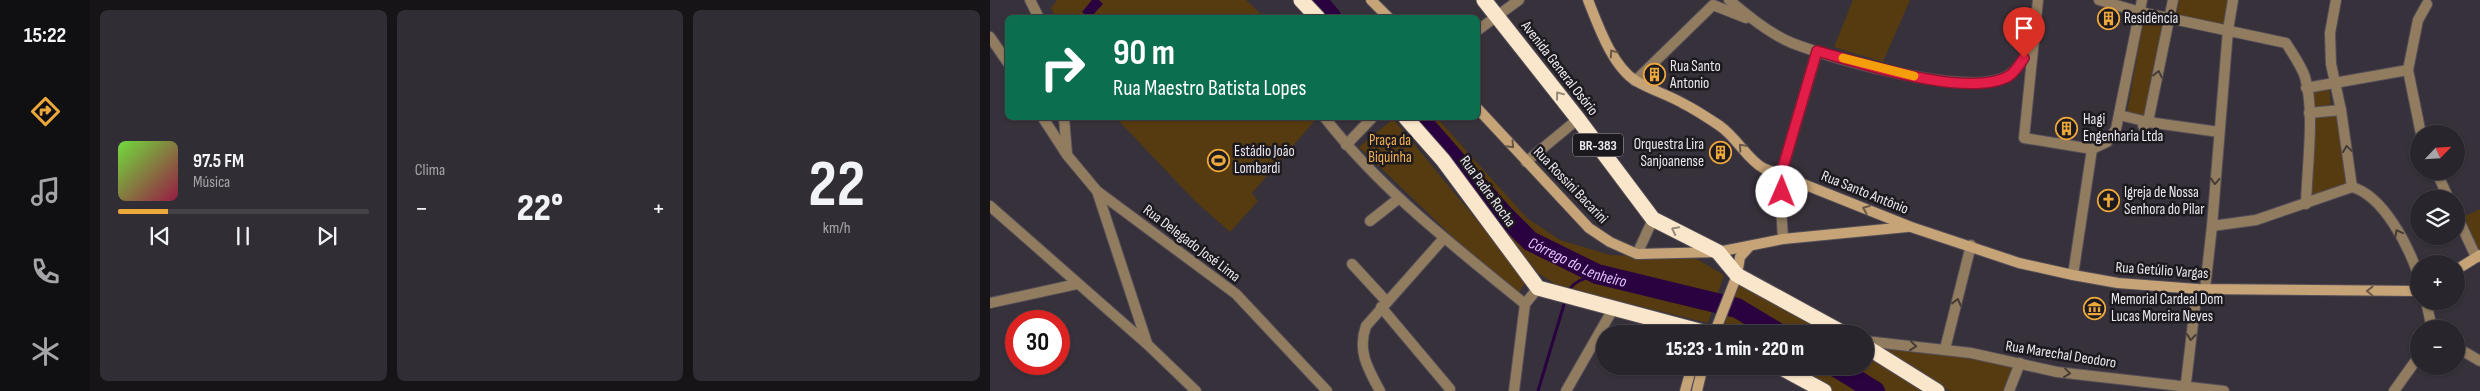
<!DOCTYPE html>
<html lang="pt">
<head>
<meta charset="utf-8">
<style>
	:root { --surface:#29252c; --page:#312d34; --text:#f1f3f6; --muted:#a5a5a9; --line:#454248; --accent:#eda83b }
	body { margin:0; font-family:"Sofia Sans Condensed",sans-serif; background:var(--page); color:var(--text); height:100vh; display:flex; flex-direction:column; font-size:19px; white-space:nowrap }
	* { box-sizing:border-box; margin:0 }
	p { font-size:16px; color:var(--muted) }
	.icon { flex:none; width:28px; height:28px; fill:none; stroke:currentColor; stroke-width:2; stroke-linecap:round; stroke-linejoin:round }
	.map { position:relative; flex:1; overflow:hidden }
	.side { display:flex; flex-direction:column; gap:10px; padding:10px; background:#171418; width:900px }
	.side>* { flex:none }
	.hud { position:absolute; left:15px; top:15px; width:475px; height:105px; border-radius:8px; box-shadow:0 1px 4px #0004,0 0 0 1px var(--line); background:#0b6e4f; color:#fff; overflow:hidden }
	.needle { width:32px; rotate:65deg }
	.fabs { position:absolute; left:1420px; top:125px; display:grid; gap:10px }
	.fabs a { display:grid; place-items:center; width:55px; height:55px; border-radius:50%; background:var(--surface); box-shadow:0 1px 4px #0004,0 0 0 1px var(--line); font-size:25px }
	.speed { position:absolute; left:15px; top:310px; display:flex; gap:10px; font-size:25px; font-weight:700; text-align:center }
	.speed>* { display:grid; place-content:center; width:65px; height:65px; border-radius:50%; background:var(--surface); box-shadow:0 1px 4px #0004,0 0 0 1px var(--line); line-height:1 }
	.speed .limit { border:8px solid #d22; background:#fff; color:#111 }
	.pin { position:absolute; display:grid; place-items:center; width:42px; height:42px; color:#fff; margin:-51px -21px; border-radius:50% 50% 50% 0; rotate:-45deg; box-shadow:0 0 5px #0007 }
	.pin .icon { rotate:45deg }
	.me { position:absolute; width:55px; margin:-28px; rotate:1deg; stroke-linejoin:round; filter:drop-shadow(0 0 4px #0008) }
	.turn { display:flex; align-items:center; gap:18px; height:105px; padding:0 25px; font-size:22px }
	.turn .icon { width:65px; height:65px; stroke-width:2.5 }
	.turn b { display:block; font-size:35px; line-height:42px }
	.big { font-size:38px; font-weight:800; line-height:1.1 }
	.side .tile { flex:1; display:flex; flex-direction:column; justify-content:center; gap:8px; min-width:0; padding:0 18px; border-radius:8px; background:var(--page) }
	.side .dial { align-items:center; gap:0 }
	.dial b { font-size:65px; line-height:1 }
	.song { display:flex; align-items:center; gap:15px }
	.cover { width:60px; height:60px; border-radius:8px; background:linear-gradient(135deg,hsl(100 70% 55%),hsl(340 70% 35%)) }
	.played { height:5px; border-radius:2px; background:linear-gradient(90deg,var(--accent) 20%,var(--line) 20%) }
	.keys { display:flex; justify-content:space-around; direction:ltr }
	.heat { display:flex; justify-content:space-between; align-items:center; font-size:28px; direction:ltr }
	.side .tiles { flex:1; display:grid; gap:10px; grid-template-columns:repeat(3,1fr) }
	.trip { position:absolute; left:606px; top:325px; width:278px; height:50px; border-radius:25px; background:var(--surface); box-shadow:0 1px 4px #0004,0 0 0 1px var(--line); font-weight:800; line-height:50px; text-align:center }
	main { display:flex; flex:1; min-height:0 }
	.tab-bar { display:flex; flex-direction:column; width:90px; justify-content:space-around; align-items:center; background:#100f12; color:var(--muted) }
	.tab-bar .icon { width:35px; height:35px }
	.tab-bar .active { color:var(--accent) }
	.tab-bar b { font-size:22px; color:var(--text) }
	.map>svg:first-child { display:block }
	.green { fill:#563b10 }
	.water { fill:#29023f }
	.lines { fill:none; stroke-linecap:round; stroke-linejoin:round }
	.stream { stroke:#29023f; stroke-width:3 }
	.river { stroke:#29023f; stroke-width:20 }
	.street-casing { stroke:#544e58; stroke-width:12 }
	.secondary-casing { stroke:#544e58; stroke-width:12 }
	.highway-casing { stroke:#544e58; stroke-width:17 }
	.street { stroke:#917c60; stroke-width:10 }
	.secondary { stroke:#c6a477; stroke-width:10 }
	.highway { stroke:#fae6ca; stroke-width:15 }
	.oneway { stroke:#695847 }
	.oneway2 { stroke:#463c36 }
	.oneway3 { stroke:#978a7d }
	.route-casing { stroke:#92132f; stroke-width:12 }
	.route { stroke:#e11d48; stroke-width:9 }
	.slow { stroke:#f59e0b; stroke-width:9 }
	.labels { text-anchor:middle; stroke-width:5; stroke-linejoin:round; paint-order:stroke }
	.shield { fill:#1d1a1f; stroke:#adaab0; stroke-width:1 }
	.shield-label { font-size:14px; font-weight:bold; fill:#ebe7ee }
	.poi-label { font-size:15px; fill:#ebe7ee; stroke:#1d1a1f; text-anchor:start }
	.street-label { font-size:15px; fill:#ebe7ee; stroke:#1d1a1f }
	.park-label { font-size:15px; fill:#f4b24f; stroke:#1d1a1f }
	.water-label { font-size:16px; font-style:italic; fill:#e1c3fb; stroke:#1d1a1f }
</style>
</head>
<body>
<main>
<nav class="tab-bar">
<b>15:22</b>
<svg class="icon active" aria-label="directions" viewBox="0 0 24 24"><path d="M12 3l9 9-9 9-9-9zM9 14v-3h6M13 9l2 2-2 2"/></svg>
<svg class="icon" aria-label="music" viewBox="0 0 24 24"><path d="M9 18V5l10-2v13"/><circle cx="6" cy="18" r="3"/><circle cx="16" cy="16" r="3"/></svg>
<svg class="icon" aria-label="phone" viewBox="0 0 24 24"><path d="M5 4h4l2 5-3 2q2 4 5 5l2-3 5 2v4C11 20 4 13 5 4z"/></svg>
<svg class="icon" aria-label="climate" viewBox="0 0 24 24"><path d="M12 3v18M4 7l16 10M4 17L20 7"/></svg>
</nav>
<section class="side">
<div class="tiles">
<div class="tile">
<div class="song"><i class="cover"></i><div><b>97.5 FM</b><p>Música</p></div></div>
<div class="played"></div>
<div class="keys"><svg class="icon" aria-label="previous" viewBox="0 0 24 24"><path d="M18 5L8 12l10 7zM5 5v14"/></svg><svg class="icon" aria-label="pause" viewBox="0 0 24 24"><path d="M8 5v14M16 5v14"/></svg><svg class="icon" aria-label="next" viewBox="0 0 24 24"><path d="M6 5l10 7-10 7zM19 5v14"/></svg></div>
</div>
<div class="tile"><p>Clima</p>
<div class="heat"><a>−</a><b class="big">22°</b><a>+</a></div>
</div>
<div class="tile dial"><b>22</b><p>km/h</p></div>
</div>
</section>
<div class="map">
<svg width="1490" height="391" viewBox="0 0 1490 391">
	<rect width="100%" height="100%" fill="#37313b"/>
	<!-- green -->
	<g class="green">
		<polygon points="67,0 256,0 274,17 66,18 61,8"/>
		<polygon points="863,0 920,0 893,62 844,47"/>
		<polygon points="1189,0 1239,0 1234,26 1186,15"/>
		<polygon points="1154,18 1175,22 1158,116 1137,112"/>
		<polygon points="1339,87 1341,107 1323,109 1320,89"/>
		<polygon points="1350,114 1357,184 1322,197 1321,117"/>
		<polygon points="126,118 327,118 262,193 268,201 240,232 205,201"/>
		<polygon points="419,118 447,118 537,218 570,240 620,255 705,258 734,275 718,323 568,286 548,273"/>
		<polygon points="403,119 534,277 534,285 529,292 524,291 466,240 369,147"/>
		<polygon points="1490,209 1490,249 1486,250 1471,218"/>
		<polygon points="749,282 837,334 743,334 733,328"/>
		<polygon points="881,345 1027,365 1017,391 960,391"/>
		<polygon points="875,356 934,391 840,391 802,366 875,366"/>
	</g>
	<!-- water -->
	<polygon class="water" points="102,0 109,0 113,4 101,17 98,17 92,12"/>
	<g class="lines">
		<!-- stream -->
		<g class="stream">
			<path d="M578 292C583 281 596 278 607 274"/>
			<polyline points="548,391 575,301"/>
		</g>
		<!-- river -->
		<g class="river">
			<polyline points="327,0 342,18"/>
			<path id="s1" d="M429 118 514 215 540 241 607 274 747 308 790 334"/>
			<polyline points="844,366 885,391"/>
		</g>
		<defs>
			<g id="street">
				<polyline points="40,0 49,18"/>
				<path d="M739 0C757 15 780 34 802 43 843 59 982 99 1019 75 1029 69 1036 55 1043 46"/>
				<polyline points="1048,0 1034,138 1102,149"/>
				<path d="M1109 0 1150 12 1296 43C1302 53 1311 65 1315 77 1325 111 1317 167 1316 204"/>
				<polyline points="1346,0 1340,33 1341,64 1351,110 1362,187"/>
				<polyline points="488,30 529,0"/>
				<polyline points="0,37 18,63"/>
				<polyline points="645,81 723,5 756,18"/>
				<polyline points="1316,88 1418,70"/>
				<polyline points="1319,113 1351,110"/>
				<polyline points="1129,115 1158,122 1229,132"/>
				<polyline points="53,118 77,155 107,191 246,294 337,391"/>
				<polyline points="74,118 77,154"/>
				<path d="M335 118C392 191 464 246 535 304"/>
				<polyline points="1153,126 1158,122 1183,0"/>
				<polyline points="1431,134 1418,70 1428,20 1437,4"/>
				<polyline points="356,145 382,118"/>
				<polyline points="1102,149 1117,142 1126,129 1152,0"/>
				<polyline points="536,162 588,119"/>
				<polyline points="1446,171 1459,199"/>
				<path d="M1362 187C1394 196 1419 247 1429 277"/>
				<polyline points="107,191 157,343"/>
				<polyline points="0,206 157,344 206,391"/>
				<polyline points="1466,214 1486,257 1490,257"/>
				<polyline points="380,221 408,199"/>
				<polyline points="1222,226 1266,220 1362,187"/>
				<polyline points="793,239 791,206 793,179 791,174 827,51"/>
				<polyline points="647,254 663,219"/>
				<polyline points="362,264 397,302"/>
				<polyline points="1083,275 1102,149"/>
				<polyline points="1215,289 1222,226 1238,30 1243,0"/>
				<polyline points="1436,301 1442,329"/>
				<polyline points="0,303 87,284"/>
				<polyline points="391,307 460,389"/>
				<polyline points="875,341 981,353 1067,372 1234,391"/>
				<polyline points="1466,347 1490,361"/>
				<polyline points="955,349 981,245"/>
				<path d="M390 391C378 369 367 351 376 326L454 238"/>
				<polyline points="524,391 535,304 548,288"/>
				<polyline points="576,391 623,309"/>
				<polyline points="1019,391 1030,363"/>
				<polyline points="1195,391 1207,289"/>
				<polyline points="1404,391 1429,356"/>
			</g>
			<g id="secondary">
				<polyline points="381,0 399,18"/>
				<path d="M598 0C608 25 622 66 646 81 661 90 679 95 694 104 706 110 718 118 730 126 747 138 757 159 773 168L921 227 1029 263 1083 275 1128 283 1207 289 1429 291"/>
				<polyline points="488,109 599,228 620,242 647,254 728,252 793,239 917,227"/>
				<polyline points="1466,270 1490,255"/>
				<polyline points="724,334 747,275 750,257 759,247"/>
				<polyline points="695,391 702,366"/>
				<polyline points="707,391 713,366"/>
			</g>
			<g id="highway">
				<polyline points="311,0 328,18"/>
				<polyline points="494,0 588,119 663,219 728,252 747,275 855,334"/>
				<polyline points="416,118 453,160 548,288 713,332 727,334"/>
				<polyline points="875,346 947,391"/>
				<polyline points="788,366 834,391"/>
			</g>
		</defs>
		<!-- street casing -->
		<use href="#street" class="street-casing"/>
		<!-- secondary casing -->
		<use href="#secondary" class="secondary-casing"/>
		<!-- highway casing -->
		<use href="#highway" class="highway-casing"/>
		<!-- street -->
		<use href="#street" class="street"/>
		<!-- secondary -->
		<use href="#secondary" class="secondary"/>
		<!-- highway -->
		<use href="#highway" class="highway"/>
	</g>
	<!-- one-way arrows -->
	<defs><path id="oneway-chevron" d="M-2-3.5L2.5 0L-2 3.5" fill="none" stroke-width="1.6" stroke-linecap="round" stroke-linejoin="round" transform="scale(1.25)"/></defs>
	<g class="oneway">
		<use href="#oneway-chevron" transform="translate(623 53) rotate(-124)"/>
		<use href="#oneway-chevron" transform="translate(521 145) rotate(47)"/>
		<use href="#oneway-chevron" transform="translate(752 147) rotate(-131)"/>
		<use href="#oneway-chevron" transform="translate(876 209) rotate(-158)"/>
		<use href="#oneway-chevron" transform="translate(1380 291) rotate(-179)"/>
	</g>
	<g class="oneway2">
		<use href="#oneway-chevron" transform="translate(1168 74) rotate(-78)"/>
		<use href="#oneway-chevron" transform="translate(1357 149) rotate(-98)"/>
		<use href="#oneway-chevron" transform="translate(1225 181) rotate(94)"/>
		<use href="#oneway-chevron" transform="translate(1408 233) rotate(-118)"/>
		<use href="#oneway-chevron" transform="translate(967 302) rotate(-76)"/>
		<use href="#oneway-chevron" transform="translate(1201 337) rotate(96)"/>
		<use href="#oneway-chevron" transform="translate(923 346) rotate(6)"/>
		<use href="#oneway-chevron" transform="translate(1077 373) rotate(7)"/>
	</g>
	<g class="oneway3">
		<use href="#oneway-chevron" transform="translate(569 95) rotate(-128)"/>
		<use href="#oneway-chevron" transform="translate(685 230) rotate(-153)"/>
	</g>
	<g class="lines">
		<defs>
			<path id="route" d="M792 192 793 179 791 174 827 51C870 63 979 99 1019 76 1025 72 1030 64 1034 58"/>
		</defs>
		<!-- route casing -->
		<use href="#route" class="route-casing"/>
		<!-- route -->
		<use href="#route" class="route"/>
		<!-- slow -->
		<polyline class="slow" points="853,58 924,76"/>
	</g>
	<!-- icons -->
	<defs>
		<symbol id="building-ring" viewBox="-11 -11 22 22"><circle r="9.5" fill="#1d1a1f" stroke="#eda83b" stroke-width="1.5"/><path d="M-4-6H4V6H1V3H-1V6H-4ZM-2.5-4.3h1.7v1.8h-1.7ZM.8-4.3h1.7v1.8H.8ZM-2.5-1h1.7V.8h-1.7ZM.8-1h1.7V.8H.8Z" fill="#eda83b"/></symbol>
		<symbol id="stadium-ring" viewBox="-11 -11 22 22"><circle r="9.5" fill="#1d1a1f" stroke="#eda83b" stroke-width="1.5"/><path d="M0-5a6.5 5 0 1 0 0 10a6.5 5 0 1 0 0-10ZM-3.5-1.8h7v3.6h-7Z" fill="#eda83b"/></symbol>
		<symbol id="church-ring" viewBox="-11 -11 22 22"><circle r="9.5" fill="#1d1a1f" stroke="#eda83b" stroke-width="1.5"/><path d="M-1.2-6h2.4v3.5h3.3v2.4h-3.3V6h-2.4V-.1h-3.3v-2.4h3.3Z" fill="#eda83b"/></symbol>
		<symbol id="museum-ring" viewBox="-11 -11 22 22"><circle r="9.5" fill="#1d1a1f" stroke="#eda83b" stroke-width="1.5"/><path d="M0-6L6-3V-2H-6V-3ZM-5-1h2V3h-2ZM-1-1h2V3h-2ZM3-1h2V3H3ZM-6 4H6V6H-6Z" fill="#eda83b"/></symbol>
	</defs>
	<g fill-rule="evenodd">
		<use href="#building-ring" x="1106" y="6" width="25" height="25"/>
		<use href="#building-ring" x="652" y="62" width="25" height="25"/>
		<use href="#building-ring" x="1064" y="116" width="25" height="25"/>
		<use href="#building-ring" x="718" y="140" width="25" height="25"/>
		<use href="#stadium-ring" x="216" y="148" width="25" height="25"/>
		<use href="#church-ring" x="1106" y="188" width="25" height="25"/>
		<use href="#museum-ring" x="1092" y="296" width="25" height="25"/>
	</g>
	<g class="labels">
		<!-- shield labels -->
		<rect class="shield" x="583" y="133.5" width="50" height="23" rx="4"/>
		<g class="shield-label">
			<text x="608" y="150">BR-383</text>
		</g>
		<!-- poi labels -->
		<g class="poi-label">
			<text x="1134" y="23">Residência</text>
			<text x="680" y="71">Rua Santo<tspan x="680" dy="17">Antonio</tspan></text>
			<text x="1093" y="124">Hagi<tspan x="1093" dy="17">Engenharia Ltda</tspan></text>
			<text x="714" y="149" text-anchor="end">Orquestra Lira<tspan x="714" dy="17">Sanjoanense</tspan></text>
			<text x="244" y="156">Estádio João<tspan x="244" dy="17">Lombardi</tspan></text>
			<text x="1134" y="197">Igreja de Nossa<tspan x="1134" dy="17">Senhora do Pilar</tspan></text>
			<text x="1121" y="304">Memorial Cardeal Dom<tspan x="1121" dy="17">Lucas Moreira Neves</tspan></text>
		</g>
		<!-- street labels -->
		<g class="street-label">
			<text transform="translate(570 68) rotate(52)" y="5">Avenida General Osório</text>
			<text transform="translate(581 185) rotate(46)" y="5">Rua Rossini Bacarini</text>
			<text transform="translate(498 191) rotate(54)" y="5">Rua Padre Rocha</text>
			<text transform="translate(875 192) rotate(22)" y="5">Rua Santo Antônio</text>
			<text transform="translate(202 243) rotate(37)" y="5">Rua Delegado José Lima</text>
			<text transform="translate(1172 270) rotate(4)" y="5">Rua Getúlio Vargas</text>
			<text transform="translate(1071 354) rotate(9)" y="5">Rua Marechal Deodoro</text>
		</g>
		<!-- park labels -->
		<g class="park-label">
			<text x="400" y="145">Praça da<tspan x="400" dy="17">Biquinha</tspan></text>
		</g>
		<!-- water labels -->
		<g class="water-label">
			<text dy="6" stroke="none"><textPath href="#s1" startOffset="218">Córrego do Lenheiro</textPath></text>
		</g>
	</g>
</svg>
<div class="fabs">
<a><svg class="needle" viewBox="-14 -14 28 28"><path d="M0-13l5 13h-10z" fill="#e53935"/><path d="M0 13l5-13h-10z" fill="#a5a5a9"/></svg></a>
<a><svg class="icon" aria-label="layers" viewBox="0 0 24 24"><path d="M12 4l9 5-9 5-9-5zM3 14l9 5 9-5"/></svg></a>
<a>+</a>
<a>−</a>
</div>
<div class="speed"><div class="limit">30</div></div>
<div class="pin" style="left:1034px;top:58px;background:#d93025"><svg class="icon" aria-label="arrive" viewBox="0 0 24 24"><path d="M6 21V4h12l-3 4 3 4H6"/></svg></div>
<svg class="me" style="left:792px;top:192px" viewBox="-20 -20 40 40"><circle r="19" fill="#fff"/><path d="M0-13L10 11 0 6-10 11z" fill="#e11d48"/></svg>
<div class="trip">15:23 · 1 min · 220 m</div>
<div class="hud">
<div class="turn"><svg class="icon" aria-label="right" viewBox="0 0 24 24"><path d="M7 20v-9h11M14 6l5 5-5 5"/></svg><div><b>90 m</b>Rua Maestro Batista Lopes</div></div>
</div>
</div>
</main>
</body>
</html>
